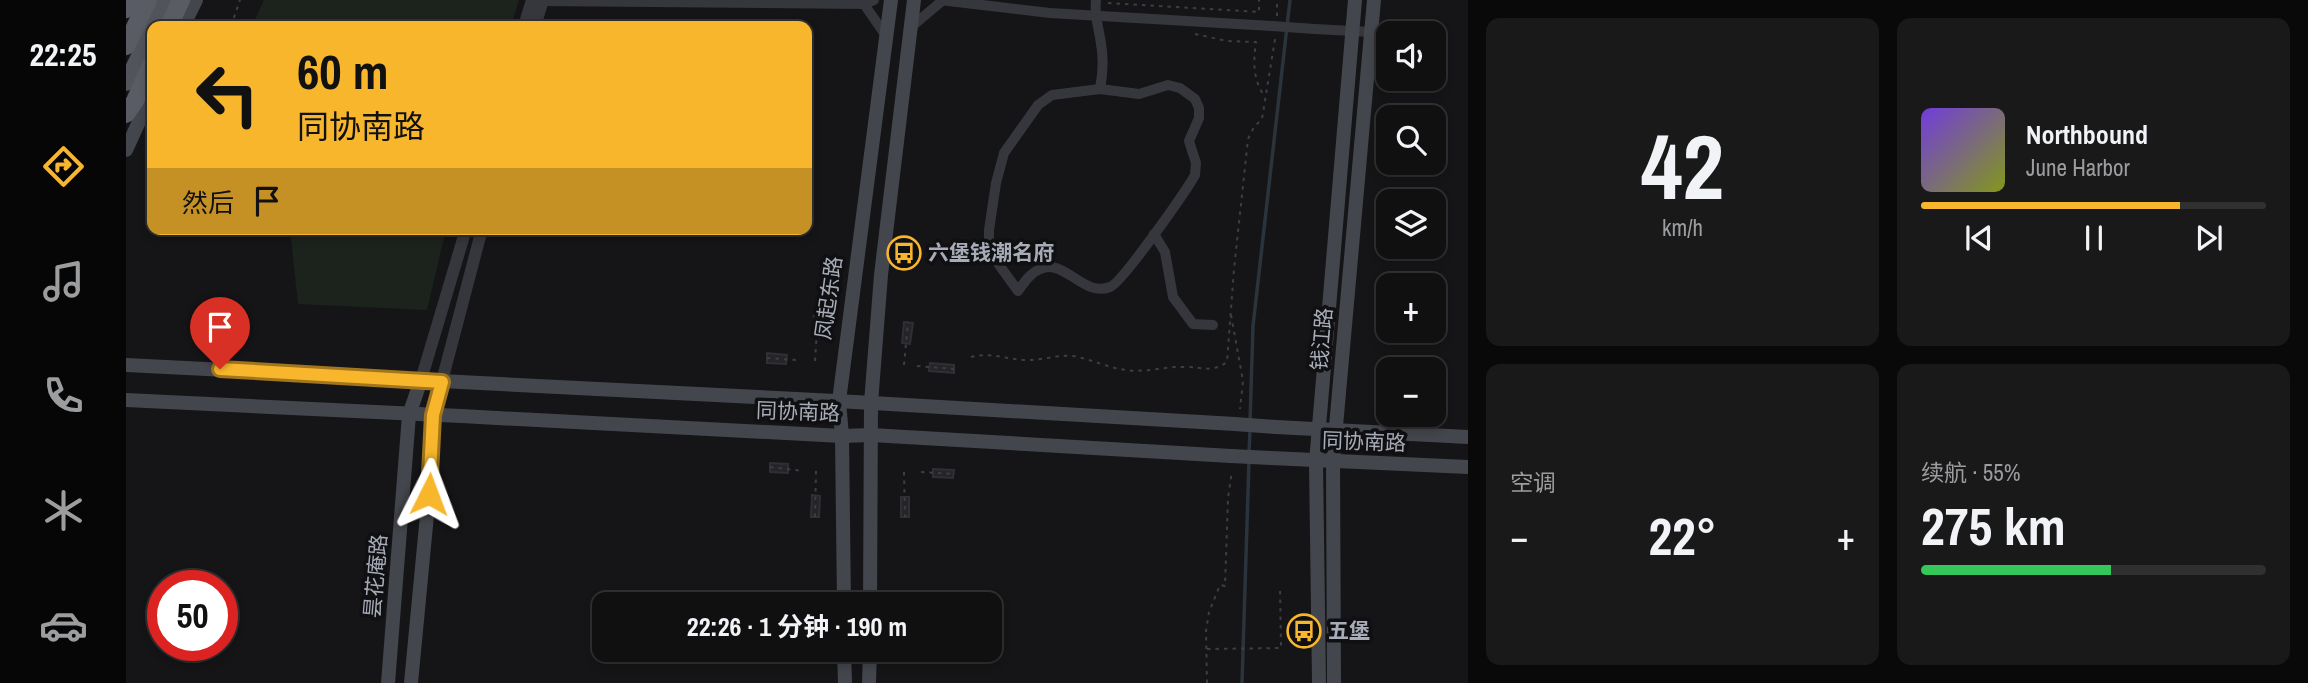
<!DOCTYPE html>
<html lang="zh">
<head>
<meta charset="utf-8">
<style>
	:root { --surface:#101011; --page:#19191a; --text:#f1f3f6; --muted:#9c9d9f; --line:#303031; --accent:#f8b62d }
	body { margin:0; font-family:"Archivo Narrow","Noto Sans SC",sans-serif; background:var(--page); color:var(--text); height:100vh; display:flex; flex-direction:column; font-size:26px; white-space:nowrap }
	* { box-sizing:border-box; margin:0 }
	p { font-size:23px; color:var(--muted) }
	.icon { flex:none; width:38px; height:38px; fill:none; stroke:currentColor; stroke-width:2; stroke-linecap:round; stroke-linejoin:round }
	.map { position:relative; flex:1; overflow:hidden }
	.sheet { display:flex; flex-direction:column; gap:18px; padding:18px; background:#090909; width:840px }
	.sheet>* { flex:none }
	.guide { position:absolute; left:21px; top:21px; width:665px; height:214px; border-radius:14px; box-shadow:0 4px 10px #0003,0 0 0 2px var(--line); background:#f8b62d; color:#111; overflow:hidden }
	.tools { position:absolute; left:1250px; top:21px; display:grid; gap:14px }
	.tools a { display:grid; place-items:center; width:70px; height:70px; border-radius:14px; background:var(--surface); box-shadow:0 4px 10px #0003,0 0 0 2px var(--line); font-size:35px }
	.speed { position:absolute; left:21px; top:570px; display:flex; gap:14px; font-size:35px; font-weight:700; text-align:center }
	.speed>* { display:grid; place-content:center; width:91px; height:91px; border-radius:50%; background:var(--surface); box-shadow:0 4px 10px #0003,0 0 0 2px var(--line); line-height:1 }
	.speed .limit { border:10px solid #d22; background:#fff; color:#111 }
	.pin { position:absolute; display:grid; place-items:center; width:60px; height:60px; color:#fff; margin:-72px -30px; border-radius:50% 50% 50% 0; rotate:-45deg; box-shadow:0 0 7px #0007 }
	.pin .icon { rotate:45deg }
	.me { position:absolute; width:77px; margin:-38px; rotate:3deg; stroke-linejoin:round; filter:drop-shadow(0 0 5px #0008) }
	.turn { display:flex; align-items:center; gap:24px; height:147px; padding:0 35px; font-size:32px }
	.turn .icon { width:91px; height:91px; stroke-width:2.5 }
	.turn b { display:block; font-size:49px; line-height:60px }
	.then { display:flex; align-items:center; height:66px; padding:0 35px; background:#0003; gap:14px; font-size:26px }
	.big { font-size:52px; font-weight:700; line-height:1.1 }
	.sheet .widget { flex:1; display:flex; flex-direction:column; justify-content:center; gap:10px; min-width:0; padding:0 24px; border-radius:14px; background:var(--page) }
	.sheet .dial { align-items:center; gap:0 }
	.dial b { font-size:91px; line-height:1 }
	.song { display:flex; align-items:center; gap:21px }
	.cover { width:84px; height:84px; border-radius:10px; background:linear-gradient(135deg,hsl(260 70% 55%),hsl(70 70% 35%)) }
	.played { height:7px; border-radius:4px; background:linear-gradient(90deg,var(--accent) 75%,var(--line) 75%) }
	.keys { display:flex; justify-content:space-around; direction:ltr }
	.heat { display:flex; justify-content:space-between; align-items:center; font-size:38px; direction:ltr }
	.charge { height:10px; border-radius:5px; background:linear-gradient(90deg,#34c759 55%,var(--line) 0) }
	.sheet .tiles { flex:1; display:grid; gap:18px; grid-template-columns:repeat(2,1fr) }
	.trip { position:absolute; left:466px; top:592px; width:410px; height:70px; border-radius:14px; background:var(--surface); box-shadow:0 4px 10px #0003,0 0 0 2px var(--line); font-weight:700; line-height:70px; text-align:center }
	main { display:flex; flex:1; min-height:0 }
	.tabs { display:flex; flex-direction:column; width:126px; justify-content:space-around; align-items:center; background:#060607; color:var(--muted) }
	.tabs .icon { width:49px; height:49px }
	.tabs .selected { color:var(--accent) }
	.tabs b { font-size:32px; color:var(--text) }
	.map>svg:first-child { display:block }
	.green { fill:#1b231c }
	.lines { fill:none; stroke-linecap:round; stroke-linejoin:round }
	.stream { stroke:#2b343c; stroke-width:3.5 }
	.building { fill:#252529; stroke:#2f2f34; stroke-width:2 }
	.path { stroke:#3c3e44; stroke-width:2; stroke-dasharray:3.5 5; stroke-linecap:butt }
	.minor { stroke:#36373d; stroke-width:10 }
	.tertiary { stroke:#36373d; stroke-width:12 }
	.secondary { stroke:#44464d; stroke-width:14 }
	.primary { stroke:#52545c; stroke-width:16 }
	.trunk { stroke:#5a5c65; stroke-width:18 }
	.minor-bridge { stroke:#36373d; stroke-width:10 }
	.secondary-bridge { stroke:#44464d; stroke-width:14 }
	.route-casing { stroke:#a1761d; stroke-width:18 }
	.route { stroke:#f8b62d; stroke-width:12 }
	.labels { text-anchor:middle; stroke-width:7; stroke-linejoin:round; paint-order:stroke }
	.poi-label { font-size:21px; font-weight:bold; fill:#a7acb8; stroke:#101012; text-anchor:start }
	.street-label { font-size:21px; fill:#a7acb8; stroke:#101012 }
</style>
</head>
<body>
<main>
<nav class="tabs">
<b>22:25</b>
<svg class="icon selected" aria-label="directions" viewBox="0 0 24 24"><path d="M12 3l9 9-9 9-9-9zM9 14v-3h6M13 9l2 2-2 2"/></svg>
<svg class="icon" aria-label="music" viewBox="0 0 24 24"><path d="M9 18V5l10-2v13"/><circle cx="6" cy="18" r="3"/><circle cx="16" cy="16" r="3"/></svg>
<svg class="icon" aria-label="phone" viewBox="0 0 24 24"><path d="M5 4h4l2 5-3 2q2 4 5 5l2-3 5 2v4C11 20 4 13 5 4z"/></svg>
<svg class="icon" aria-label="climate" viewBox="0 0 24 24"><path d="M12 3v18M4 7l16 10M4 17L20 7"/></svg>
<svg class="icon" aria-label="car" viewBox="0 0 24 24"><path d="M5 17H2v-5l4-1 3-4h7l3 4 3 1v5h-3M9 17h6M6 11h13"/><circle cx="7" cy="17" r="2"/><circle cx="17" cy="17" r="2"/></svg>
</nav>
<div class="map">
<svg width="1342" height="683" viewBox="0 0 1342 683">
	<rect width="100%" height="100%" fill="#151517"/>
	<!-- green -->
	<g class="green">
		<polygon points="138,0 393,0 385,26 126,26"/>
		<polygon points="164,229 320,229 301,310 172,304"/>
	</g>
	<g class="lines">
		<!-- stream -->
		<g class="stream">
			<polyline points="1124,422 1127,326 1164,0"/>
			<polyline points="1123,454 1124,430"/>
			<polyline points="1116,683 1123,461"/>
		</g>
	</g>
	<!-- building -->
	<g class="building">
		<polygon points="688,315 696,316 695,337 687,337"/>
		<polygon points="778,322 787,323 784,344 776,343"/>
		<polygon points="641,353 661,355 660,364 641,363"/>
		<polygon points="804,363 828,365 828,373 803,371"/>
		<polygon points="644,463 662,464 662,473 644,472"/>
		<polygon points="807,469 828,470 827,478 807,477"/>
		<polygon points="686,495 694,496 693,517 685,517"/>
		<rect x="775" y="497" width="8" height="20"/>
	</g>
	<g class="lines">
		<!-- path -->
		<g class="path">
			<polyline points="982,3 1133,12 1133,0"/>
			<polyline points="1151,16 1151,0"/>
			<polyline points="105,26 114,0"/>
			<path d="M1069 34 1101 41 1130 42C1127 63 1127 80 1139 97"/>
			<polyline points="1105,315 1117,381 1114,409"/>
			<path d="M845 357C864 352 879 359 899 360 915 361 931 354 947 356 965 359 982 368 1000 370 1020 373 1040 366 1060 367 1077 367 1086 373 1101 362L1108 269 1122 139 1128 127 1136 119 1149 39"/>
			<polyline points="641,358 670,360"/>
			<polyline points="689,361 692,315"/>
			<polyline points="778,365 782,322"/>
			<polyline points="791,366 828,369"/>
			<polyline points="644,467 677,471"/>
			<polyline points="778,472 779,517"/>
			<polyline points="795,472 828,474"/>
			<polyline points="689,517 690,471"/>
			<polyline points="1081,649 1155,648 1154,586"/>
			<polyline points="1081,683 1080,631 1083,612 1094,585 1099,586 1102,498 1106,471"/>
		</g>
		<!-- minor -->
		<g class="minor">
			<polyline points="814,0 924,13 1146,26"/>
			<path d="M970 0C968 16 973 28 975 44 978 60 977 73 974 89L926 95 912 105 878 153 870 183 863 230V251L892 291C896 286 900 279 905 275 935 248 954 299 984 287 996 283 1060 191 1069 175L1070 163 1063 141 1073 118V108L1069 99 1054 88 1042 85 1013 94 974 89"/>
			<polyline points="412,1 738,4 748,0"/>
			<polyline points="738,4 760,36"/>
			<polyline points="784,28 816,1"/>
			<polyline points="1189,29 1245,32"/>
			<polyline points="1028,234 1039,252 1047,297 1067,324 1087,325"/>
		</g>
		<!-- tertiary -->
		<g class="tertiary">
			<polyline points="398,26 406,0"/>
			<polyline points="409,26 417,0"/>
			<polyline points="295,380 340,229"/>
			<polyline points="316,381 356,229"/>
		</g>
		<!-- secondary -->
		<g class="secondary">
			<polyline points="57,26 70,0"/>
			<polyline points="0,150 26,93"/>
			<polyline points="0,365 729,402 1109,424"/>
			<path d="M0 400C239 411 477 423 716 436L745 435 1105 456"/>
			<polyline points="1150,427 1342,437"/>
			<polyline points="1145,458 1342,467"/>
			<polyline points="718,604 716,436 713,401 765,0"/>
			<polyline points="744,604 745,403 755,275 788,0"/>
			<polyline points="718,649 719,683"/>
			<polyline points="262,683 283,415 295,380"/>
			<polyline points="285,683 303,494 307,415 316,381"/>
			<polyline points="743,683 744,649"/>
			<polyline points="1193,683 1190,462 1229,0"/>
			<polyline points="1208,683 1207,460 1248,0"/>
		</g>
		<!-- primary -->
		<g class="primary">
			<polyline points="27,26 40,0"/>
			<polyline points="0,83 26,29"/>
		</g>
		<!-- trunk -->
		<g class="trunk">
			<polyline points="0,9 4,0"/>
			<polyline points="43,26 55,0"/>
			<polyline points="0,46 22,0"/>
			<polyline points="0,114 9,101 26,63"/>
		</g>
		<!-- minor-bridge -->
		<polyline class="minor-bridge" points="1146,26 1189,29"/>
		<!-- secondary-bridge -->
		<g class="secondary-bridge">
			<polyline points="1109,424 1150,427"/>
			<polyline points="1105,456 1145,458"/>
		</g>
	</g>
	<g class="lines">
		<defs>
			<polyline id="route" points="94,369 316,382 307,415 303,494"/>
		</defs>
		<!-- route casing -->
		<use href="#route" class="route-casing"/>
		<!-- route -->
		<use href="#route" class="route"/>
	</g>
	<!-- icons -->
	<defs>
		<symbol id="bus-ring" viewBox="-11 -11 22 22"><circle r="9.5" fill="#101012" stroke="#f8b62d" stroke-width="1.5"/><path d="M-5-6H5V4H4V6H2V4H-2V6H-4V4H-5ZM-3.5-4V0h7V-4ZM-3.5 1.2v1.5H-2V1.2ZM2 1.2v1.5H3.5V1.2Z" fill="#f8b62d"/></symbol>
	</defs>
	<g fill-rule="evenodd">
		<use href="#bus-ring" x="759" y="234" width="38" height="38"/>
		<use href="#bus-ring" x="1159" y="612" width="38" height="38"/>
	</g>
	<g class="labels">
		<!-- poi labels -->
		<g class="poi-label">
			<text x="802" y="260">六堡钱潮名府</text>
			<text x="1202" y="638">五堡</text>
		</g>
		<!-- street labels -->
		<g class="street-label">
			<text transform="translate(703 298) rotate(-82)" y="7">凤起东路</text>
			<text transform="translate(1196 339) rotate(-85)" y="7">钱江路</text>
			<text transform="translate(672 412) rotate(2)" y="7">同协南路</text>
			<text transform="translate(1238 442) rotate(2)" y="7">同协南路</text>
			<text transform="translate(250 576) rotate(-85)" y="7">昙花庵路</text>
		</g>
	</g>
</svg>
<div class="tools">
<a><svg class="icon" aria-label="sound" viewBox="0 0 24 24"><path d="M4 9h4l5-4v14l-5-4H4zM17 9q2 3 0 6"/></svg></a>
<a><svg class="icon" aria-label="search" viewBox="0 0 24 24"><circle cx="10" cy="10" r="6"/><path d="M15 15l6 6"/></svg></a>
<a><svg class="icon" aria-label="layers" viewBox="0 0 24 24"><path d="M12 4l9 5-9 5-9-5zM3 14l9 5 9-5"/></svg></a>
<a>+</a>
<a>−</a>
</div>
<div class="speed"><div class="limit">50</div></div>
<div class="pin" style="left:94px;top:369px;background:#d93025"><svg class="icon" aria-label="arrive" viewBox="0 0 24 24"><path d="M6 21V4h12l-3 4 3 4H6"/></svg></div>
<svg class="me" style="left:303px;top:494px" viewBox="-20 -20 40 40"><path d="M0-17L14 15 0 8-14 15z" fill="#f8b62d" stroke="#fff" stroke-width="4"/></svg>
<div class="trip">22:26 · 1 分钟 · 190 m</div>
<div class="guide">
<div class="turn"><svg class="icon" aria-label="left" viewBox="0 0 24 24"><path d="M17 20v-9H6M10 6l-5 5 5 5"/></svg><div><b>60 m</b>同协南路</div></div>
<div class="then">然后<svg class="icon" aria-label="arrive" viewBox="0 0 24 24"><path d="M6 21V4h12l-3 4 3 4H6"/></svg></div>
</div>
</div>
<section class="sheet">
<div class="tiles">
<div class="widget dial"><b>42</b><p>km/h</p></div>
<div class="widget">
<div class="song"><i class="cover"></i><div><b>Northbound</b><p>June Harbor</p></div></div>
<div class="played"></div>
<div class="keys"><svg class="icon" aria-label="previous" viewBox="0 0 24 24"><path d="M18 5L8 12l10 7zM5 5v14"/></svg><svg class="icon" aria-label="pause" viewBox="0 0 24 24"><path d="M8 5v14M16 5v14"/></svg><svg class="icon" aria-label="next" viewBox="0 0 24 24"><path d="M6 5l10 7-10 7zM19 5v14"/></svg></div>
</div>
<div class="widget"><p>空调</p>
<div class="heat"><a>−</a><b class="big">22°</b><a>+</a></div>
</div>
<div class="widget"><p>续航 · 55%</p><b class="big">275 km</b><div class="charge"></div></div>
</div>
</section>
</main>
</body>
</html>
